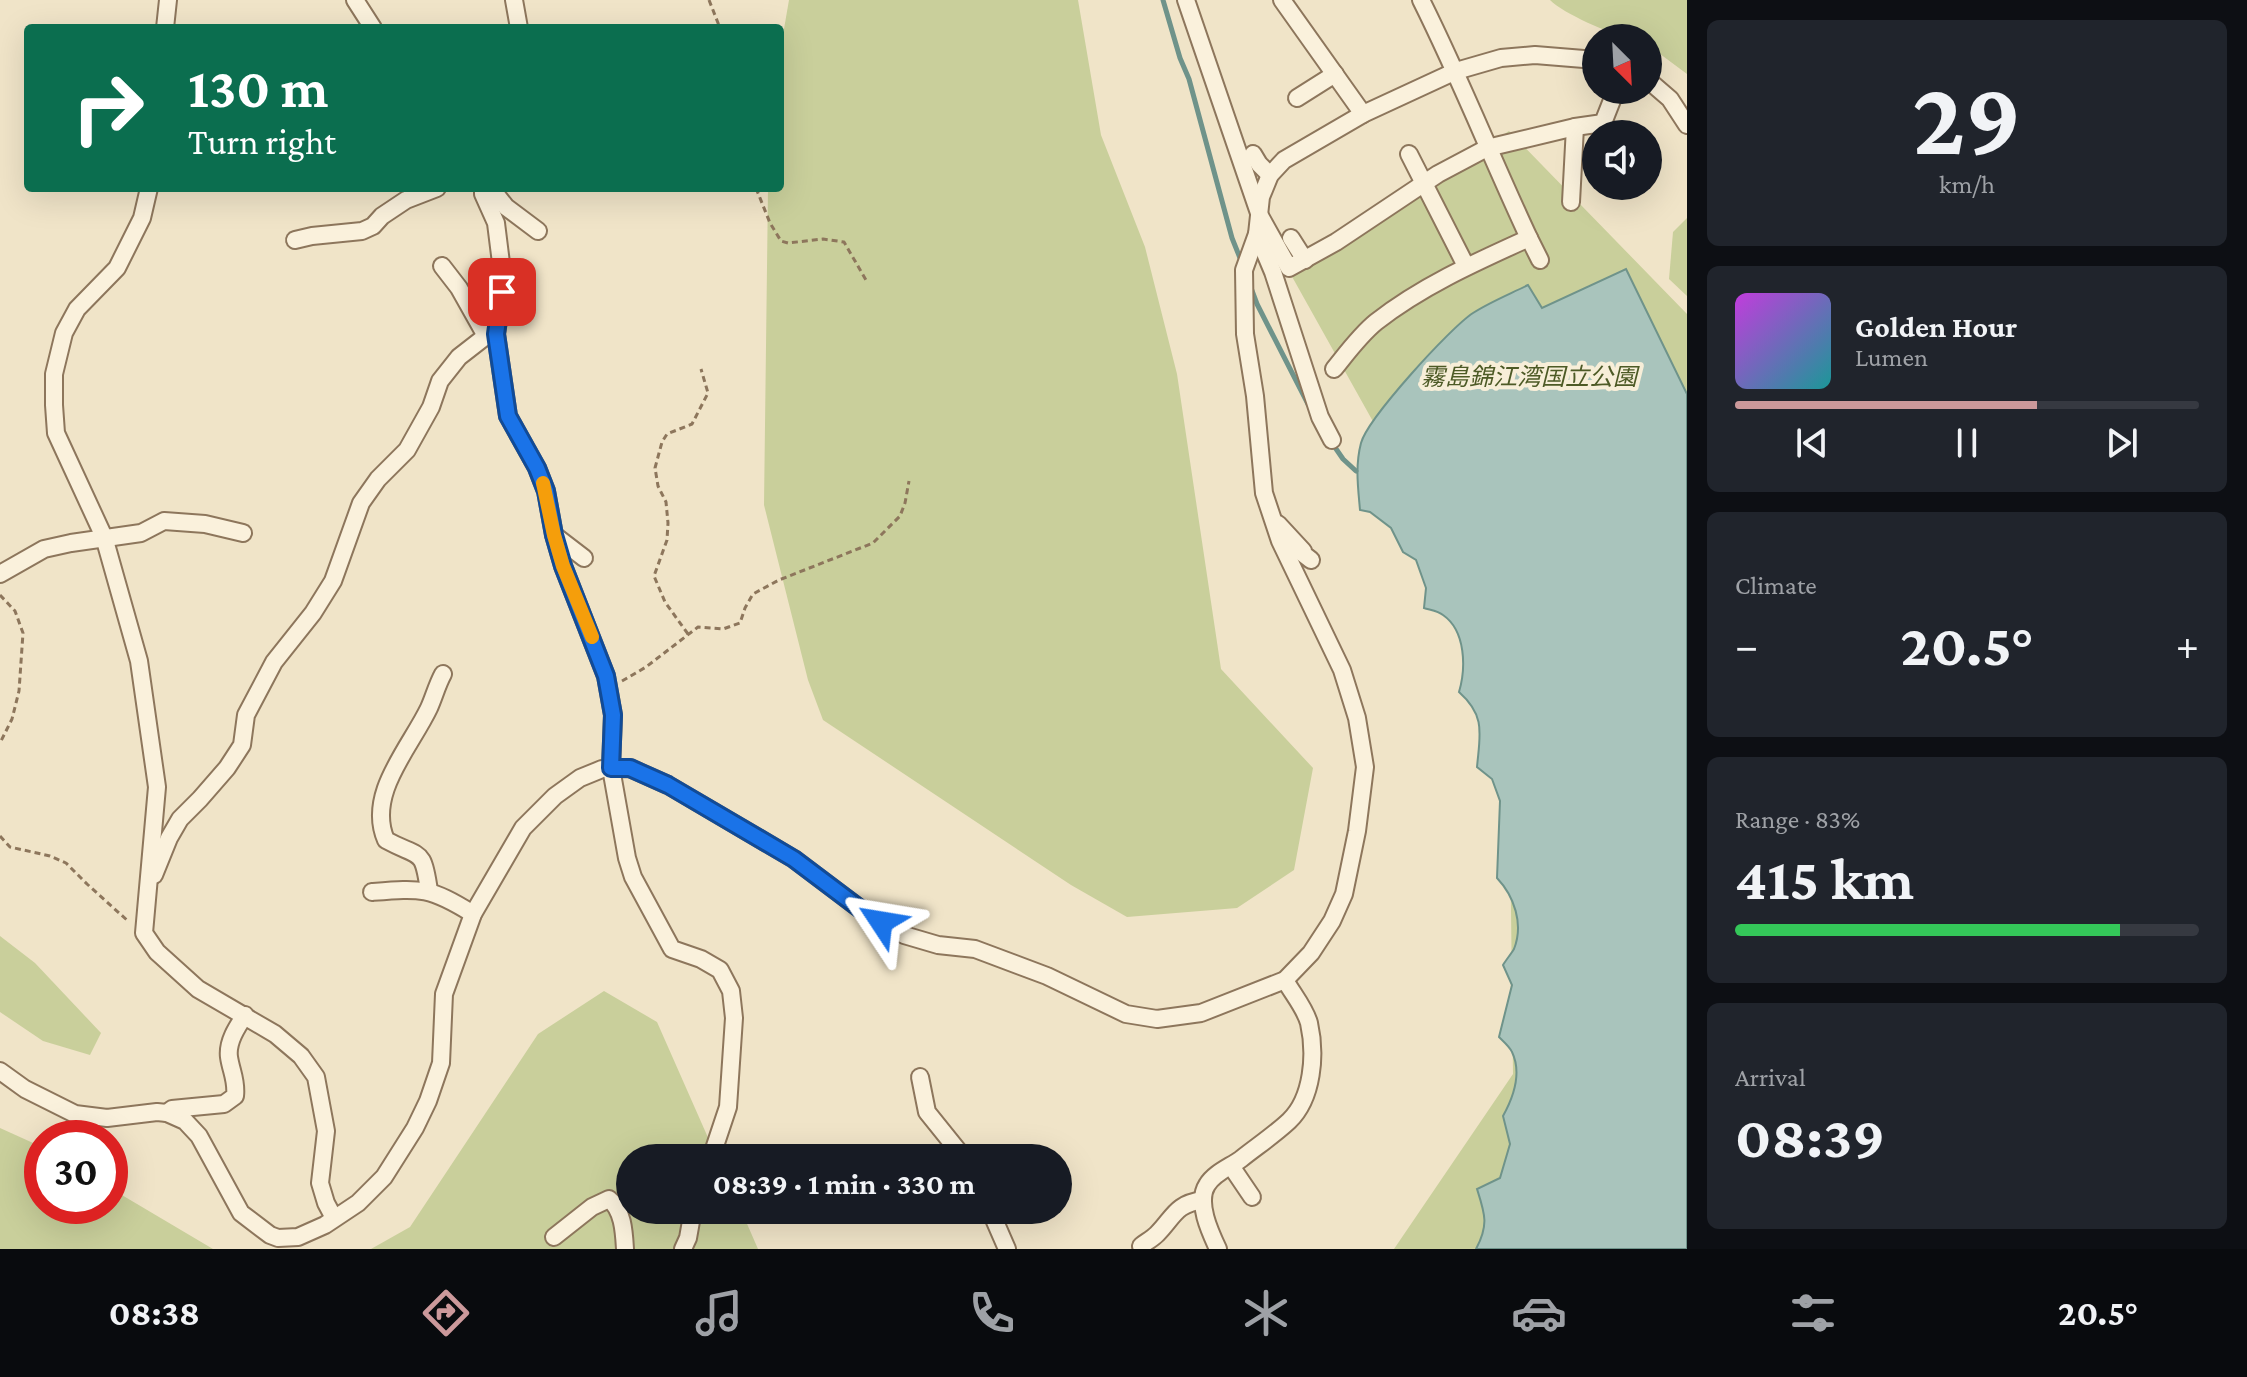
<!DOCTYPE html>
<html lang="en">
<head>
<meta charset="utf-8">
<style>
	:root { --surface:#171b24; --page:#20242c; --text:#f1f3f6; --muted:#9ea1a6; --line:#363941; --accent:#cc999b }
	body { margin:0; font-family:"Crimson Pro","Noto Sans JP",serif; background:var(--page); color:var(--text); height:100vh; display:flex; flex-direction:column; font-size:30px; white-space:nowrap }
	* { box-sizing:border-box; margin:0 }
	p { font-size:26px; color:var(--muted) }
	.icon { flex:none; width:44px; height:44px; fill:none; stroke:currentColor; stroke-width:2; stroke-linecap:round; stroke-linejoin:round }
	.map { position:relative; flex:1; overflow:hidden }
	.side { display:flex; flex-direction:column; gap:20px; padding:20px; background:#0d0f14; width:560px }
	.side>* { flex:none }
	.banner { position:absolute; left:24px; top:24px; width:760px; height:168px; border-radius:8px; box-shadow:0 8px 32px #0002; background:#0b6e4f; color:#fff; overflow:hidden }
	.needle { width:52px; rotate:156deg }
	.fabs { position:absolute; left:1582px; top:24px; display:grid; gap:16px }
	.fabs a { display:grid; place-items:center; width:80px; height:80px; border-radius:50%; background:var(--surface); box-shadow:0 8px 32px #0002; font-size:40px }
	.speed { position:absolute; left:24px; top:1120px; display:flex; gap:16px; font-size:40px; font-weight:700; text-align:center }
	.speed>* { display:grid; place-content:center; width:104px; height:104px; border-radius:50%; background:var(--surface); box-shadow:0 8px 32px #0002; line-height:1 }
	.speed .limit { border:12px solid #d22; background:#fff; color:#111 }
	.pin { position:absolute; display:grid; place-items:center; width:68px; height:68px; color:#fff; margin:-34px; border-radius:16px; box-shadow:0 4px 12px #0006 }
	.me { position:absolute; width:88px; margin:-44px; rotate:303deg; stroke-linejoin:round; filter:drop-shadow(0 0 6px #0008) }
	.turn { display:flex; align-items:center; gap:28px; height:168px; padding:0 32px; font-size:36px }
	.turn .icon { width:104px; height:104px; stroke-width:2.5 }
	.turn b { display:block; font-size:56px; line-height:68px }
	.big { font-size:60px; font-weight:700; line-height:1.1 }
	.side .card { flex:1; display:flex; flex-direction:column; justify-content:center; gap:12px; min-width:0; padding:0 28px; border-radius:12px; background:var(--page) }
	.side .dial { align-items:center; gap:0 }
	.dial b { font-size:104px; line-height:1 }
	.song { display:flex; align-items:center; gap:24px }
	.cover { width:96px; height:96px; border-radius:12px; background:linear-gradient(135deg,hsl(290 70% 55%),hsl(180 70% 35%)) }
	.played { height:8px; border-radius:4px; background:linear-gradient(90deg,var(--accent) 65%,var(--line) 65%) }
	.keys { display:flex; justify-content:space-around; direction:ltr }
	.heat { display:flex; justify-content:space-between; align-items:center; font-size:44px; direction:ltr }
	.charge { height:12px; border-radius:6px; background:linear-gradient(90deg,#34c759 83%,var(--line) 0) }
	.trip { position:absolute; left:616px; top:1144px; width:456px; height:80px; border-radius:40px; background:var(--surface); box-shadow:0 8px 32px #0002; font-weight:700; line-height:80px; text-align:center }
	.tab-bar { display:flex; height:128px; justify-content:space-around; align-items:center; background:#090b0e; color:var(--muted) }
	.tab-bar .icon { width:56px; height:56px }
	.tab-bar .current { color:var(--accent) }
	.tab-bar b { font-size:36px; color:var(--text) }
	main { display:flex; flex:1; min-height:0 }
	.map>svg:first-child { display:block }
	.green { fill:#c9cf9b }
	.water { fill:#a9c4bc; stroke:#6f938a; stroke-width:2 }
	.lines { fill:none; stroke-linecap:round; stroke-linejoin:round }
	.stream { stroke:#6f938a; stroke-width:5 }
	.minor-casing { stroke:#8d765c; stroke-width:20 }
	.path { stroke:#8d765c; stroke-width:3; stroke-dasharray:6 4; stroke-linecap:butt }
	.minor { stroke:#faf1dc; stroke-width:16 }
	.route-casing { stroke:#114b97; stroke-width:20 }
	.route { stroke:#1a73e8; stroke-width:14 }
	.slow { stroke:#f59e0b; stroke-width:14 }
	.labels { text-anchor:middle; stroke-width:8; stroke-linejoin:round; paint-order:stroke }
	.park-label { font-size:24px; font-style:italic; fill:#4d5a26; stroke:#f7eed8 }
</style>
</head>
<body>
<main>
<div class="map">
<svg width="1687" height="1249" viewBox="0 0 1687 1249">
	<rect width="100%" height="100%" fill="#f0e4c8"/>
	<!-- green -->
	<g class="green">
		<polygon points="789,0 1078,0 1101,135 1145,247 1177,374 1221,669 1313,768 1294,870 1237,908 1127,917 1071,885 823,720 808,680 764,505 768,188 780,188 780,52"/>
		<path d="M1550 0H1687V74L1648 45V38C1642 38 1634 39 1628 38 1609 33 1564 14 1550 0Z"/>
		<polygon points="1509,131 1687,314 1687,1249 1394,1249 1513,1074 1508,663 1290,273"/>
		<polygon points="1687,218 1687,296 1669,279 1673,232"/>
		<polygon points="0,936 35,963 101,1033 90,1055 43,1041 0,1012"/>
		<polygon points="604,991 657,1022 717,1158 630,1158 630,1210 741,1210 758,1249 371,1249 410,1227 538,1034"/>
		<polygon points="0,1128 42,1147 42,1206 110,1206 110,1188 213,1249 0,1249"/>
	</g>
	<!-- water -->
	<path class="water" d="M1626 269 1687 394V1249H1476C1489 1225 1485 1214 1477 1189L1500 1178 1510 1144 1503 1116C1513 1098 1522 1073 1512 1052 1510 1047 1503 1041 1499 1037L1512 985 1503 965C1506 960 1511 954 1514 949 1524 924 1514 896 1497 878L1500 801 1492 779 1477 767C1480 734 1486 716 1459 692 1466 668 1466 631 1443 615 1438 611 1430 610 1424 608L1426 588 1416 560 1403 552 1391 528 1370 512 1360 510C1358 487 1355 466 1361 443 1368 418 1450 328 1473 313 1490 302 1510 294 1528 285L1542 308Z"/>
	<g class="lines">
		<!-- stream -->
		<g class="stream">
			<polyline points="1163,0 1180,58 1189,79 1232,238 1242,263"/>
			<polyline points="1251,288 1257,304 1308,404"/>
			<polyline points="1332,443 1343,459 1356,471"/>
		</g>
		<defs>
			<g id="minor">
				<polyline points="355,0 373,28"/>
				<polyline points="514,0 519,28"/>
				<polyline points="1186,0 1260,216 1289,268 1336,242 1438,174 1487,148 1575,127 1603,123 1616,90"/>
				<polyline points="1282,0 1363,114"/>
				<polyline points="165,28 168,0"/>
				<polyline points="1648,80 1670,99 1687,125"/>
				<polyline points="1297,98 1335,74"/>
				<polyline points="1253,154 1259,164 1270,175"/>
				<polyline points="1409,154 1466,266"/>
				<polyline points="149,188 142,218 117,268 77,309 64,333 54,374 54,405 56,433 104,537 139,661 157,787 144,933 157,952 198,989 275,1034 301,1056 316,1077 326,1131 320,1183 326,1203 334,1218"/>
				<polyline points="483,188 483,194 496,223 501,263 502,292 496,334 508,416 537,468 546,491 554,535 563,566 606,676 613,715 611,768 627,858 633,877 672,949 701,959 720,970 731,991 734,1018 728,1107 711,1158"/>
				<polyline points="491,188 506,207 538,231"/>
				<polyline points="1571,202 1575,127"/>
				<polyline points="1257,234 1273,272 1320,417 1332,440"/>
				<polyline points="1291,238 1305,260"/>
				<polyline points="1529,238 1540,260"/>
				<polyline points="295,240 312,236 362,231 373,226 382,216 406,200 437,188"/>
				<polyline points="442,266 459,288 486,336"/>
				<path d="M1334 369C1347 353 1360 335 1376 322 1422 286 1476 262 1529 238 1492 159 1460 78 1421 0"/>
				<polyline points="1278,524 1303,551 1302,553 1311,560"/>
				<polyline points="554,535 584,558"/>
				<polyline points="0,574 44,549 71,543 141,533 164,521 205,524 243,533"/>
				<polyline points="154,875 169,838 180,819 200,799 227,768 242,745 246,715 274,662 313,613 333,581 361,503 378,479 407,450 431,407 440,381 459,357 486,336 496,334"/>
				<path d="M429 891C423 847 421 859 386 840 366 794 410 748 429 708 434 697 437 685 443 674"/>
				<path d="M372 892C421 888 430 887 473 914"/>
				<polyline points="0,1071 25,1089 75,1114 107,1118 157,1112 167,1113 185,1121 199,1136 241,1213 270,1235 278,1238 298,1237 325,1225 358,1203 384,1177 415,1128 428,1101 441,1063 444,994 473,914 523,828 555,796 580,778 602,769 630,768 668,785 794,859 859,908 904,935 938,945 975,949 1047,976 1126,1014 1157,1019 1201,1013 1285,980 1311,953 1332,921 1344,894 1357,831 1365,767 1357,718 1342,670 1280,541 1264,493 1255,396 1245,334 1244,270 1257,234 1261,197 1270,175 1284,160 1363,114 1456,71 1501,58 1535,55 1596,60"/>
				<polyline points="920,1077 927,1112 964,1158"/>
				<path d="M167 1113 172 1109 224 1104 235 1096C237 1081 231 1071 229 1057 227 1042 237 1027 245 1015"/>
				<polyline points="1231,1166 1252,1197"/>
				<polyline points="990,1210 1007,1249"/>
				<path d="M554 1237 592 1207 609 1199C623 1210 624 1232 625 1249"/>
				<path d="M1141 1246C1146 1242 1152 1239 1157 1234 1174 1217 1175 1204 1203 1200"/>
				<polyline points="683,1249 688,1238 693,1210"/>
				<path d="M1218 1249C1210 1232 1196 1202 1207 1185 1214 1173 1230 1167 1241 1159 1256 1147 1274 1135 1289 1121 1313 1098 1316 1054 1309 1023 1305 1008 1292 993 1285 980"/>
			</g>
		</defs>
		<!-- minor casing -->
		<use href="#minor" class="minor-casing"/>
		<!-- path -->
		<g class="path">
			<polyline points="709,0 720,28"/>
			<polyline points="756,188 770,223 781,241 788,243 823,239 844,242 866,280"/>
			<polyline points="0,595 15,611 23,633 19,691 12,719 0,743"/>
			<polyline points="688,634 665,602 654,576 667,540 668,523 666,502 658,486 655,468 662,442 667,434 692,424 708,393 701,369"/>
			<polyline points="622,681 646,667 698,627 723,629 740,623 745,608 753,594 779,580 873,543 900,516 905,503 909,481"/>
			<polyline points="0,836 10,847 50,856 66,863 87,884 128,921"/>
		</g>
		<!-- minor -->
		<use href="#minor" class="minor"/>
	</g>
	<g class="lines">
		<defs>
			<polyline id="route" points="502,292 496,334 508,416 537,468 546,491 554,535 563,566 606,676 613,715 611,768 630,768 668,785 794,859 859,908 881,922"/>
		</defs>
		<!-- route casing -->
		<use href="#route" class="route-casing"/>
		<!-- route -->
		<use href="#route" class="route"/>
		<!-- slow -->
		<polyline class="slow" points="543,483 554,535 563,566 592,637"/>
	</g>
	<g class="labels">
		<!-- park labels -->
		<g class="park-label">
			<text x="1529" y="385">霧島錦江湾国立公園</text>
		</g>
	</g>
</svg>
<div class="fabs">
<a><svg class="needle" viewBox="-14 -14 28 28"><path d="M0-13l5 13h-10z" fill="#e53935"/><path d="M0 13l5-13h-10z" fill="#9ea1a6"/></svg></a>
<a><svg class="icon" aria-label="sound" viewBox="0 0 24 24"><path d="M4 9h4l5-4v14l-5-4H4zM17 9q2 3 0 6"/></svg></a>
</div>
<div class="speed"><div class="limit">30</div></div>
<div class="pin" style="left:502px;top:292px;background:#d93025"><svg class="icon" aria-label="arrive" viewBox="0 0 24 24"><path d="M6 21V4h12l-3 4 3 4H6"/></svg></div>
<svg class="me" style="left:881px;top:922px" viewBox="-20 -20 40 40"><path d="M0-17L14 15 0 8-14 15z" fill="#1a73e8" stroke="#fff" stroke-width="4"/></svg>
<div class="trip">08:39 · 1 min · 330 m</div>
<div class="banner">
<div class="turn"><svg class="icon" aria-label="right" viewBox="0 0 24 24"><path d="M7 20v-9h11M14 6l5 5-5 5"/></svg><div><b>130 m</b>Turn right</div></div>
</div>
</div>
<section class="side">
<div class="card dial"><b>29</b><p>km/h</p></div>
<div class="card">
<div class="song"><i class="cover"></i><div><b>Golden Hour</b><p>Lumen</p></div></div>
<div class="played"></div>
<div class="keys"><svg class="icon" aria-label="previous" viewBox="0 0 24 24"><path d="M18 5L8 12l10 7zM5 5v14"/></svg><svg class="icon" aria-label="pause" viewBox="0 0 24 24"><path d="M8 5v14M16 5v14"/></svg><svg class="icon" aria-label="next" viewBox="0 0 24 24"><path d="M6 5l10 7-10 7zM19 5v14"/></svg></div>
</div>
<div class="card"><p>Climate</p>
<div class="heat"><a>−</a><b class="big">20.5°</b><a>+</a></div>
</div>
<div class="card"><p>Range · 83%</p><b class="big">415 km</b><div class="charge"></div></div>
<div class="card"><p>Arrival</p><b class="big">08:39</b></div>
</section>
</main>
<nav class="tab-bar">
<b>08:38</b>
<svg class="icon current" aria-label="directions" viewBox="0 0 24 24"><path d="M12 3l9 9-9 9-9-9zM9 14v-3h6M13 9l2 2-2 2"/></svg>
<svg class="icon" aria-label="music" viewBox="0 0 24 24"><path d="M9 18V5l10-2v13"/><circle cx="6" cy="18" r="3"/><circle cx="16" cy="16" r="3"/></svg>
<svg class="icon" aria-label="phone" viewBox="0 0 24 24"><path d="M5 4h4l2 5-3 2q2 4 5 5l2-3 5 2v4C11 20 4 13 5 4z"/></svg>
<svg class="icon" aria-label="climate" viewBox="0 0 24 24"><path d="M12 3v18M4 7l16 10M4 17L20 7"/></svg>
<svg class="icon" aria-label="car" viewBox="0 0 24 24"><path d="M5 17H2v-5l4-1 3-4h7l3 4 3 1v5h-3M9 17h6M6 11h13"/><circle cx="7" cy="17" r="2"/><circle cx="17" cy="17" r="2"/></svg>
<svg class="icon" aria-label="filters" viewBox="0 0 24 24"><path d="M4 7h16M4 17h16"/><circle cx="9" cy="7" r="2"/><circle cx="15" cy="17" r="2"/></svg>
<b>20.5°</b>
</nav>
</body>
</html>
